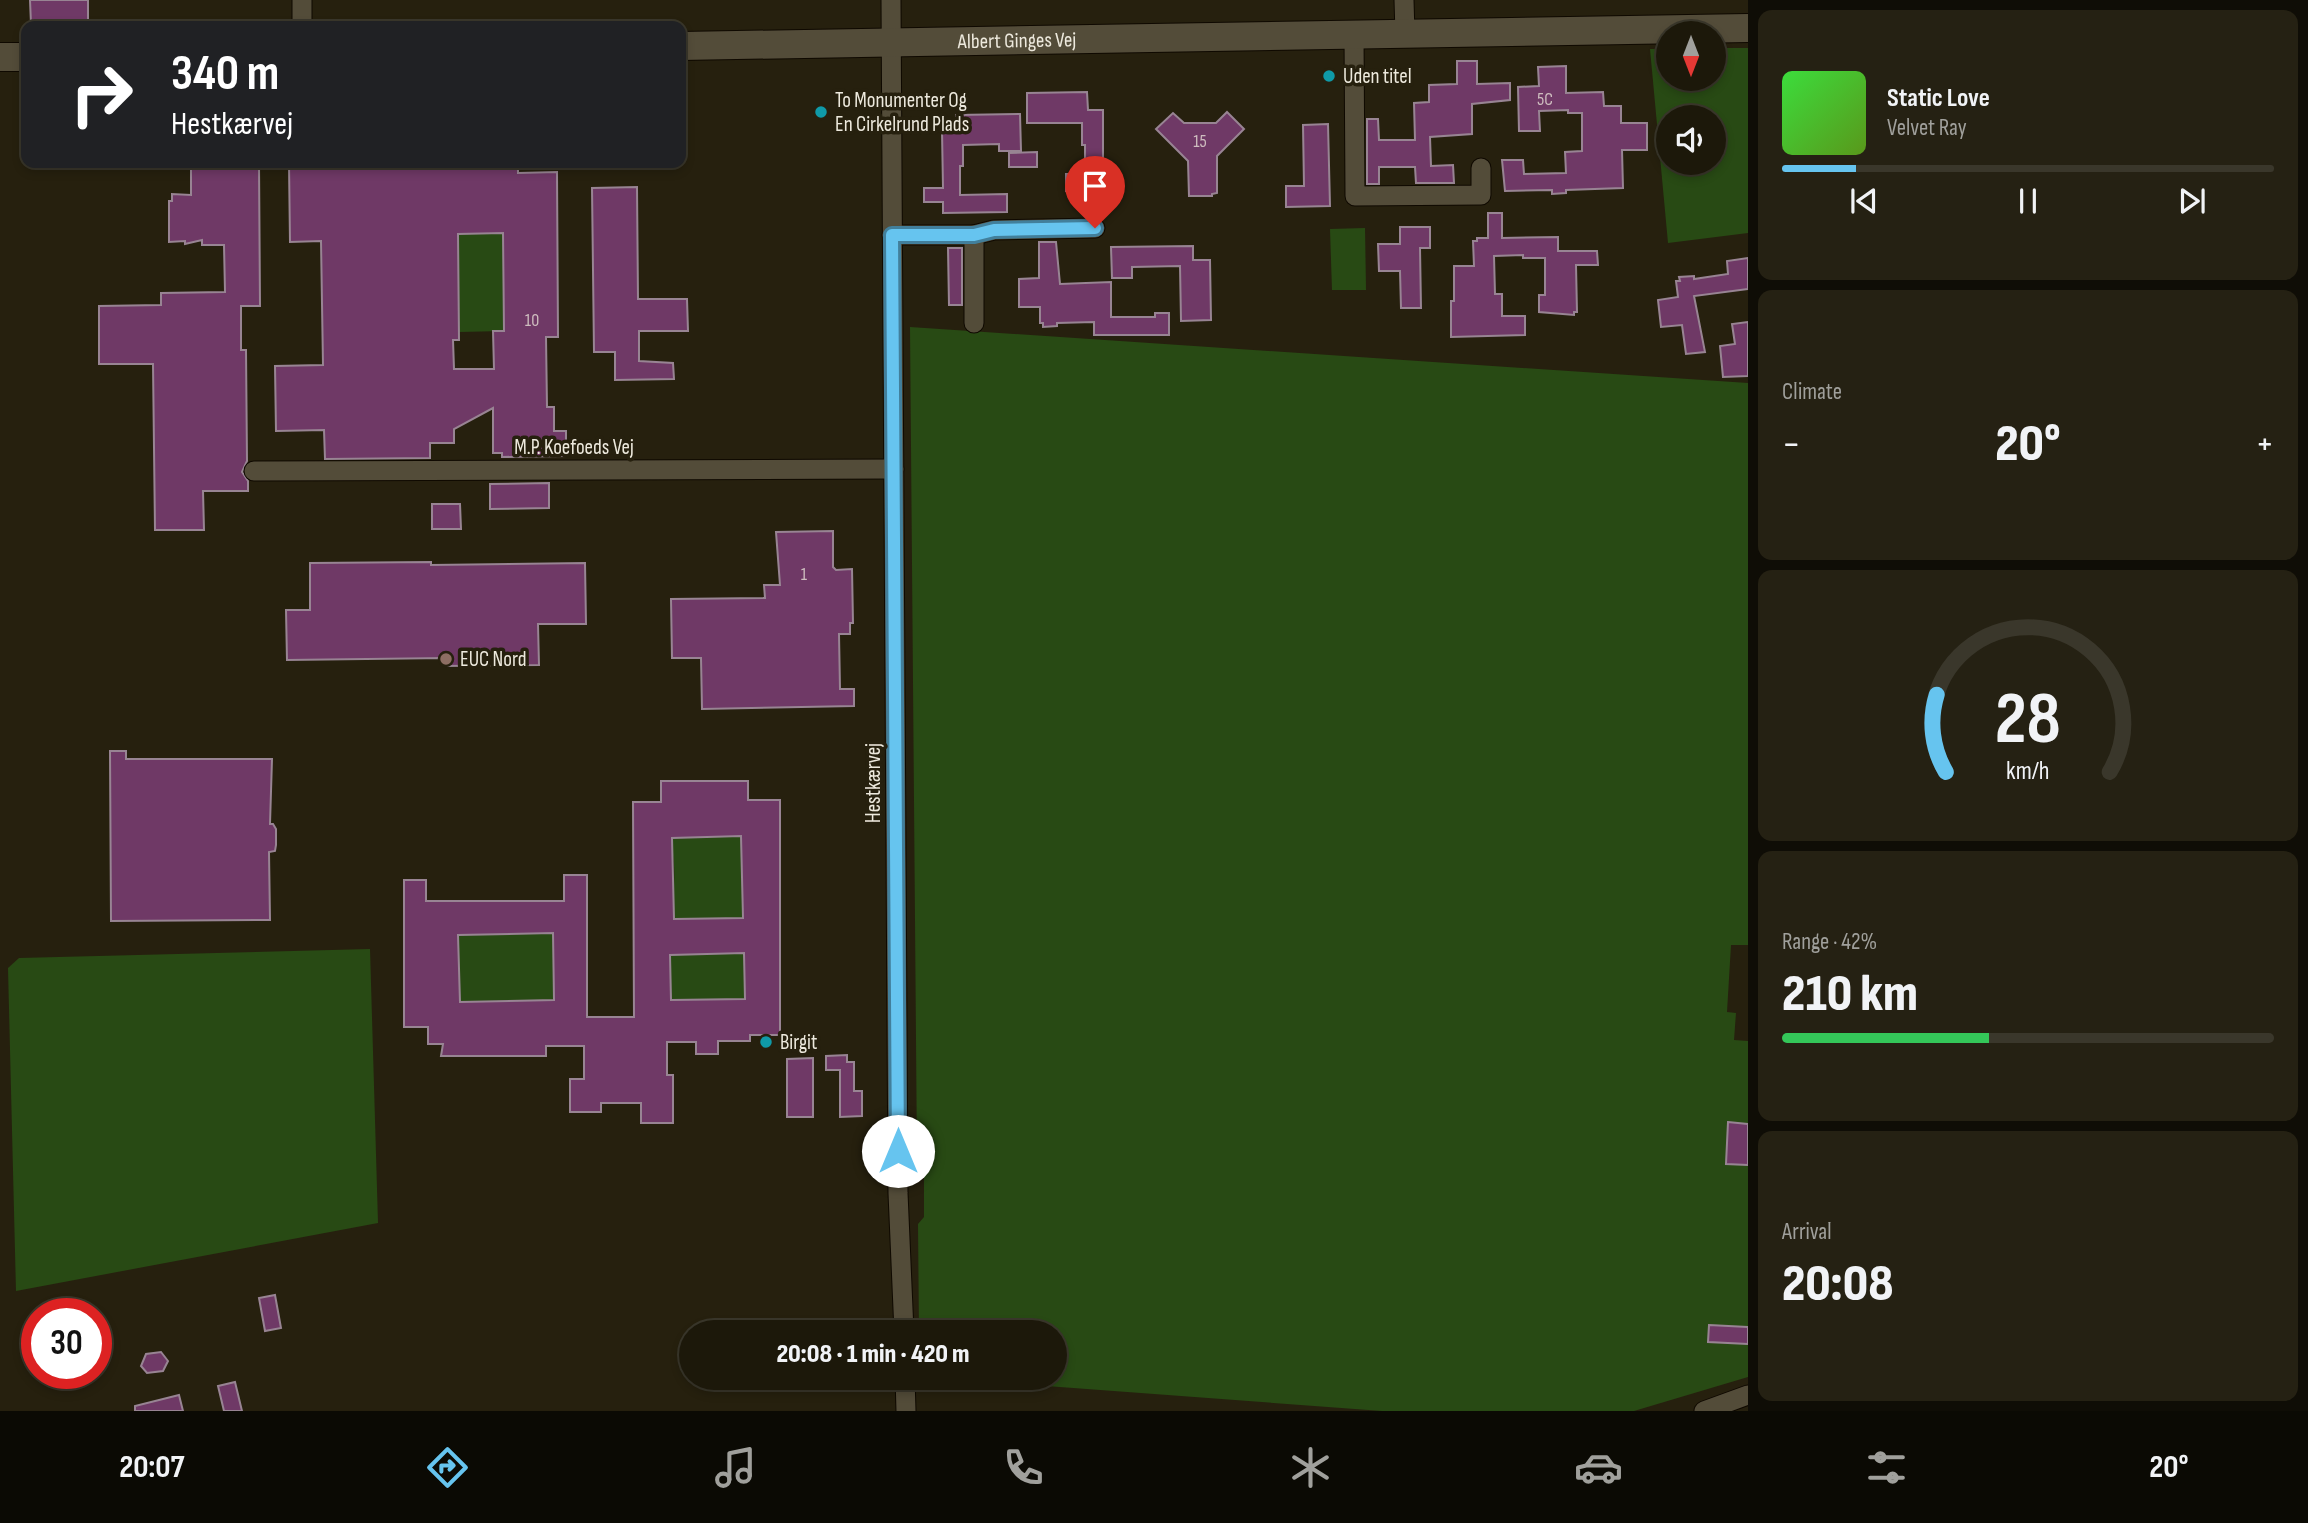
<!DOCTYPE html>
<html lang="en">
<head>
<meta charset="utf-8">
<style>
	:root { --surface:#1c180a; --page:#252113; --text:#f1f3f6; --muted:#a0a09c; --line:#3a372b; --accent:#66c4ef }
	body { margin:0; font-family:"Sofia Sans Condensed",sans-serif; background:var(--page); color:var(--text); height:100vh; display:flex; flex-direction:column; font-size:26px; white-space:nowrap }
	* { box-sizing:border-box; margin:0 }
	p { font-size:23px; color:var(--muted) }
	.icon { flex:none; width:38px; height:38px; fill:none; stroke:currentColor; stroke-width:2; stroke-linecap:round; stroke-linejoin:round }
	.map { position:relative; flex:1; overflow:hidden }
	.drawer { display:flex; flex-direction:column; gap:10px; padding:10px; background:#0f0d06; width:560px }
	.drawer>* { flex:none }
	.banner { position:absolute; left:21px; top:21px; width:665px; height:147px; border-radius:14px; box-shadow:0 4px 10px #0003,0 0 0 2px var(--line); background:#202124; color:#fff; overflow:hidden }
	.needle { width:46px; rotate:180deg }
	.buttons { position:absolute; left:1656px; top:21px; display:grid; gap:14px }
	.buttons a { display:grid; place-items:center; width:70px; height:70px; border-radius:50%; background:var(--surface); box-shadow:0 4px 10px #0003,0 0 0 2px var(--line); font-size:35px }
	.speed { position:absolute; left:21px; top:1298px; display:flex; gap:14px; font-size:35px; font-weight:700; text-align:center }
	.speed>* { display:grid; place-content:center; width:91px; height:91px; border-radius:50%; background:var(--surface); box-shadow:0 4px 10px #0003,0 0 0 2px var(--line); line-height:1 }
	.speed .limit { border:10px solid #d22; background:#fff; color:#111 }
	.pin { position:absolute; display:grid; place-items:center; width:60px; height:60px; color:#fff; margin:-72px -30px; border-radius:50% 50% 50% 0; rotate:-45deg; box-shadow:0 0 7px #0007 }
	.pin .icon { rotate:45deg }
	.me { position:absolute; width:77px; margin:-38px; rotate:0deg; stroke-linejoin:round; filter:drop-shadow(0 0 5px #0008) }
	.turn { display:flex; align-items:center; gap:24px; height:147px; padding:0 35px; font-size:32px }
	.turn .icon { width:91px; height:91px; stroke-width:2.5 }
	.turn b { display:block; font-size:49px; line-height:60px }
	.big { font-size:52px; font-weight:800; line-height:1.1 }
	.drawer .tile { flex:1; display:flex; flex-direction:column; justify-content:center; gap:10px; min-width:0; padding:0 24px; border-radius:14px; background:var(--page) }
	.drawer .dial { align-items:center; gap:0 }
	.dial svg { height:182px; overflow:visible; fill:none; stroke:var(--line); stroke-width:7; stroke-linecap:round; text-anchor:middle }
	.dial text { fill:var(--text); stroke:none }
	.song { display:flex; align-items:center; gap:21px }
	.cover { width:84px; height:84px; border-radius:10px; background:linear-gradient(135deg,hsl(120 70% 55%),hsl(90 70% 35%)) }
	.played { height:7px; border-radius:4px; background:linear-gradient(90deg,var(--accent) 15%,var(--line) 15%) }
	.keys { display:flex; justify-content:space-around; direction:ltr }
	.heat { display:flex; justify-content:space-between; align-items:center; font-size:38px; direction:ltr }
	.charge { height:10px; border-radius:5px; background:linear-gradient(90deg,#34c759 42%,var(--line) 0) }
	.trip { position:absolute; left:679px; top:1320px; width:388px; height:70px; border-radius:35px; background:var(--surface); box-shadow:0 4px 10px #0003,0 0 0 2px var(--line); font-weight:800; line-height:70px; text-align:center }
	.tab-bar { display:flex; height:112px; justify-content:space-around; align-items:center; background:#0b0a04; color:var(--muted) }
	.tab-bar .icon { width:49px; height:49px }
	.tab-bar .active { color:var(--accent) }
	.tab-bar b { font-size:32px; color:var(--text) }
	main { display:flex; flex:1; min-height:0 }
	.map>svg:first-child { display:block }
	.green { fill:#284a14; fill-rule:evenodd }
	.building { fill:#6f3966; stroke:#988493; stroke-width:2; fill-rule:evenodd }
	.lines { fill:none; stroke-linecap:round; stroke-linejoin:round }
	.street-casing { stroke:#0f0900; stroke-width:21 }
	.secondary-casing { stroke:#0f0900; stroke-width:30 }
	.street { stroke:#534c39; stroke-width:19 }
	.secondary { stroke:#534c39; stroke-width:28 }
	.route-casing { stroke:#427f9b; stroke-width:18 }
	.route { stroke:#66c4ef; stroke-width:12 }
	.culture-dot { fill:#0f9aa8; stroke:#26200e; stroke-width:2.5 }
	.education-dot { fill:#8d6e63; stroke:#26200e; stroke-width:2.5 }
	.labels { text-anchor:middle; stroke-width:7; stroke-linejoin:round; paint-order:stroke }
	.number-label { font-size:18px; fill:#cebdbf }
	.street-label { font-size:21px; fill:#ede9dd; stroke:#26200e }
	.poi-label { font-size:21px; fill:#ede9dd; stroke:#26200e; text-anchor:start }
</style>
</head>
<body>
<main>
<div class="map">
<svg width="1748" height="1411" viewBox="0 0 1748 1411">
	<rect width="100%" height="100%" fill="#26200e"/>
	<!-- green -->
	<g class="green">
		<path d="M1713 48H1748V233L1668 243 1650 49H1668V79H1713ZM1668 117H1713V163H1668Z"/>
		<polygon points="1365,228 1366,290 1332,290 1330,229"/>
		<polygon points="503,233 504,331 459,332 458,234"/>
		<polygon points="910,327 1748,383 1748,945 1731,945 1727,1012 1736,1013 1734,1040 1748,1041 1748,1377 1634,1411 1382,1411 926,1377 1055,1377 1055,1332 919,1332 918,1224 924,1217 924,1164 917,1158"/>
		<path d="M741 836 743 918 670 919C674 897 678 858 668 838Z"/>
		<polygon points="554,933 554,1000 447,1002 459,980 458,935"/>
		<polygon points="370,949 378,1223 16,1291 8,968 19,958"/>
		<polygon points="744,953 745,999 671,1000 670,955"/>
	</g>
	<!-- building -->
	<g class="building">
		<polygon points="30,0 88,0 88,23 31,24"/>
		<polygon points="1457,61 1477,61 1477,84 1510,83 1510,100 1472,104 1472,134 1430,137 1431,166 1453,165 1454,183 1416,183 1415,167 1379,167 1379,184 1367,184 1367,119 1378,119 1379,140 1415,140 1414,103 1429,102 1429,85 1457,84"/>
		<polygon points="1566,66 1566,93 1603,92 1604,106 1621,106 1621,123 1647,123 1647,150 1622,150 1623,188 1566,190 1566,193 1552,194 1552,190 1505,191 1502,160 1523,160 1524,174 1566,173 1565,152 1582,151 1582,113 1568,113 1568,110 1539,111 1540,131 1519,131 1518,87 1539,86 1538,67"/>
		<polygon points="1087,92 1088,110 1103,110 1103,191 1100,191 1100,194 1066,191 1066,174 1085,174 1085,145 1082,145 1082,123 1027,123 1027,93"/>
		<polygon points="1227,112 1244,129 1217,156 1217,193 1212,194 1212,196 1189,196 1188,161 1156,129 1173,113 1184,123 1216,123"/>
		<polygon points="1020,114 1021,151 999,151 999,144 963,145 963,166 960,166 960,195 1007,194 1007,212 943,213 943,202 924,202 924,188 943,188 942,131 956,131 956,115"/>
		<polygon points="1328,124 1330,206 1286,207 1286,186 1304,186 1303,125"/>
		<polygon points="1037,152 1037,167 1009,167 1009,153"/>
		<polygon points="191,163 259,163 260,306 241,306 241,350 246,350 247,461 242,472 248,481 248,491 203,491 204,530 155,530 153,364 99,364 99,306 161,305 161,293 225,292 224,245 202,245 202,240 185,244 185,241 169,242 169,201 172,201 172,194 191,195"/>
		<path d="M289 163H418V166H436V169L518 168V173L557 172 558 337H546L547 407H554V431H566V456L502 457V453H493V408L454 429V443H430V458L325 459 324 430 276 431 275 366 323 365 321 241 290 242ZM503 233 504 331H493L494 369H454L453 340H459L458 234Z"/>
		<polygon points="637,187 638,299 687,299 688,331 639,331 639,361 673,363 674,379 615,380 615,352 594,352 592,188"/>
		<polygon points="1488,213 1502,213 1502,238 1558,237 1558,251 1597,251 1598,265 1576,265 1577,312 1574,312 1574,315 1539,312 1539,295 1545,295 1545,258 1523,258 1523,255 1494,256 1495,294 1502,294 1502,316 1525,316 1525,335 1451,337 1451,301 1454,301 1454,266 1474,266 1473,241 1477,241 1477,238 1488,238"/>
		<polygon points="1400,227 1430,227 1430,248 1420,248 1421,308 1401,308 1400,271 1379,271 1378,244 1400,244"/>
		<polygon points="1039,242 1056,242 1060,284 1111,282 1111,317 1155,317 1155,313 1169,313 1169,335 1094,335 1094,322 1057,323 1057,326 1043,327 1043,323 1040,323 1040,307 1019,307 1019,279 1039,278"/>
		<polygon points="1193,246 1193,260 1210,260 1211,320 1181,321 1180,266 1132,267 1132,278 1112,278 1111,247"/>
		<polygon points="948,248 962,248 962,305 949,305"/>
		<polygon points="1748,258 1748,289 1694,296 1705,352 1686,354 1682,325 1661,327 1658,300 1678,297 1676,281 1680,281 1679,277 1694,276 1694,279 1728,274 1727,261"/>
		<polygon points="1748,322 1748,376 1723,377 1720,346 1735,344 1732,324"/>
		<polygon points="549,483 549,508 490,509 490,484"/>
		<polygon points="432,504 460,504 461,529 432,529"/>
		<polygon points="833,531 833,567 836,570 852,569 853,623 850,623 850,634 839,634 840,689 854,689 854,706 702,709 701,658 672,658 671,599 765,598 764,585 780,585 776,532"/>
		<polygon points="431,562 431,565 585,563 586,624 538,624 539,665 446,666 446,658 287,660 286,610 310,610 310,563"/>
		<polygon points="110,751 126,751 126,759 272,759 270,824 273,824 276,829 276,845 275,851 269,852 270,920 111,921"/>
		<path d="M661 781H748V800H780V1035H750V1041H718V1054H696V1042H667V1075H673V1123H641V1103H601V1112H570V1079H584V1046H546V1056H441L443 1044H428V1027H404V880H426V901H564V875H587V1017H634L633 802H661ZM741 836 743 918 674 919 672 838ZM553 933 554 1000 460 1002 458 935ZM744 953 745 999 671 1000 670 955Z"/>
		<polygon points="847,1055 847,1062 854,1062 854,1091 862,1091 862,1116 840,1117 840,1070 826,1070 826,1056"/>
		<polygon points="813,1058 813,1117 787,1117 787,1059"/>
		<polygon points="1728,1122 1748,1124 1748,1165 1726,1164"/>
		<polygon points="275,1295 281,1328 265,1331 259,1298"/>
		<polygon points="1709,1325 1748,1327 1748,1344 1708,1342"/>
		<polygon points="161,1352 168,1361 163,1371 147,1373 141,1366 146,1354"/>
		<polygon points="235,1382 242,1411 224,1411 218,1386"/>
		<polygon points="179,1395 183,1411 135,1411 135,1406"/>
	</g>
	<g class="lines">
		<defs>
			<g id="street">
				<polyline points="302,0 302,26"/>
				<polyline points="891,0 898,1193 904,1332"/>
				<polyline points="1404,0 1405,34"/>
				<polyline points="1354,35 1355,196 1481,195 1481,168"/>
				<polyline points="892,235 974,235 974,323"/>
				<polyline points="974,235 994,230 1095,228"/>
				<polyline points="254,471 894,469"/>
				<polyline points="905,1377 906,1411"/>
				<polyline points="1704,1411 1748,1395"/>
			</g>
			<g id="secondary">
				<path id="s1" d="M681 46 1748 28"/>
				<polyline points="0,57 26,57"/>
			</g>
		</defs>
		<!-- street casing -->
		<use href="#street" class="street-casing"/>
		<!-- secondary casing -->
		<use href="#secondary" class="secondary-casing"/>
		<!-- street -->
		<use href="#street" class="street"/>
		<!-- secondary -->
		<use href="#secondary" class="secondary"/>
	</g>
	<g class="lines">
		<defs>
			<polyline id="route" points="898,1151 892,235 974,235 994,230 1095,228"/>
		</defs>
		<!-- route casing -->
		<use href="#route" class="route-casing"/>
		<!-- route -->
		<use href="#route" class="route"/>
	</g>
	<!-- markers -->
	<g class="culture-dot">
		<circle cx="1329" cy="76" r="7"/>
		<circle cx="821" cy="112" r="7"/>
		<circle cx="766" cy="1042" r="7"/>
	</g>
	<circle class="education-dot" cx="446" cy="659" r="7"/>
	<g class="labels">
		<!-- number labels -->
		<g class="number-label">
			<text x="1545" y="105">5C</text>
			<text x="1200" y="147">15</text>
			<text x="532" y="326">10</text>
			<text x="804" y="580">1</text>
		</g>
		<!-- street labels -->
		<g class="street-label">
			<text dy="7" stroke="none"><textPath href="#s1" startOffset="336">Albert Ginges Vej</textPath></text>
			<text x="574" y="454">M.P. Koefoeds Vej</text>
			<text transform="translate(873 783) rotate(-90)" y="7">Hestkærvej</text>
		</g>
		<!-- poi labels -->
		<g class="poi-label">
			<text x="1343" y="83">Uden titel</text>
			<text x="835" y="107">To Monumenter Og<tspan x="835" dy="24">En Cirkelrund Plads</tspan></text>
			<text x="460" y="666">EUC Nord</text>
			<text x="780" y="1049">Birgit</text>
		</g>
	</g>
</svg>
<div class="buttons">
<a><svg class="needle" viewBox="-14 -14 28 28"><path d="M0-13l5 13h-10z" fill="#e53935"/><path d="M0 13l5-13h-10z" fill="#a0a09c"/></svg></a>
<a><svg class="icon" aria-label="sound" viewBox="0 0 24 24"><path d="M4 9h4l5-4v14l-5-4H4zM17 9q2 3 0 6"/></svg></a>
</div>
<div class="speed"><div class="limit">30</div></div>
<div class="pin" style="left:1095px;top:228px;background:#d93025"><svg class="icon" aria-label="arrive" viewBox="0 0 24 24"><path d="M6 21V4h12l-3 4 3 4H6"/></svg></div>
<svg class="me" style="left:898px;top:1151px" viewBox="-20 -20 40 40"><circle r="19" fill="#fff"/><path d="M0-13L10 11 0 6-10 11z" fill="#66c4ef"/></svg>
<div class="trip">20:08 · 1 min · 420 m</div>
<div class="banner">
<div class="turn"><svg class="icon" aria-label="right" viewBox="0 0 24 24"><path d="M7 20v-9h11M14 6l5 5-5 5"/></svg><div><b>340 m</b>Hestkærvej</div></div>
</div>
</div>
<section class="drawer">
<div class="tile">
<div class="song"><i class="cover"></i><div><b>Static Love</b><p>Velvet Ray</p></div></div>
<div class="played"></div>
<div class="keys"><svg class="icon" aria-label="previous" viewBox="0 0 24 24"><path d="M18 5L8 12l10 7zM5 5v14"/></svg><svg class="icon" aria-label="pause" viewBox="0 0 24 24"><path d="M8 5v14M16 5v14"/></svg><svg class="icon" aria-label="next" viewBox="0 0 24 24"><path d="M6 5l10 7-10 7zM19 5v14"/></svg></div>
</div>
<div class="tile"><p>Climate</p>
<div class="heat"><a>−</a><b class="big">20°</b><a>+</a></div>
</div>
<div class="tile dial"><svg viewBox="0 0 100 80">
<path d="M14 69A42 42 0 1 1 86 69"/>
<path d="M14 69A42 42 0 0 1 10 35" stroke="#66c4ef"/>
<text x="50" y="56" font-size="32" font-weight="700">28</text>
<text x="50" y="72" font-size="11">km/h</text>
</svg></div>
<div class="tile"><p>Range · 42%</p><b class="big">210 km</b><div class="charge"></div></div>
<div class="tile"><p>Arrival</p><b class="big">20:08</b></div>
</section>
</main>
<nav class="tab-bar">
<b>20:07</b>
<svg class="icon active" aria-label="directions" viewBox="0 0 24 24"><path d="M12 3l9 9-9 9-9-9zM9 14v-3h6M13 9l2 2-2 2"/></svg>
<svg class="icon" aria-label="music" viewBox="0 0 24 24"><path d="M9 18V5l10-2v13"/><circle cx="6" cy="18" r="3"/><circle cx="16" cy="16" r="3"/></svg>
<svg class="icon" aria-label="phone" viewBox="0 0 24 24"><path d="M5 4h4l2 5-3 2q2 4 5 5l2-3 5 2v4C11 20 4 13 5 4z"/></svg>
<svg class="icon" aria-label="climate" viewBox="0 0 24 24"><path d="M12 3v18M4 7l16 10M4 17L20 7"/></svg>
<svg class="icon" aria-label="car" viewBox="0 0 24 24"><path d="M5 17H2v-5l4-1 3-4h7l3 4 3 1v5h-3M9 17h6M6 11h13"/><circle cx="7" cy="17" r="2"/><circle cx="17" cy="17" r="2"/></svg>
<svg class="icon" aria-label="filters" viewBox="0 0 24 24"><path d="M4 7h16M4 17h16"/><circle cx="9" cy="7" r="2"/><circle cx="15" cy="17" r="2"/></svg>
<b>20°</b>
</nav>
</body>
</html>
